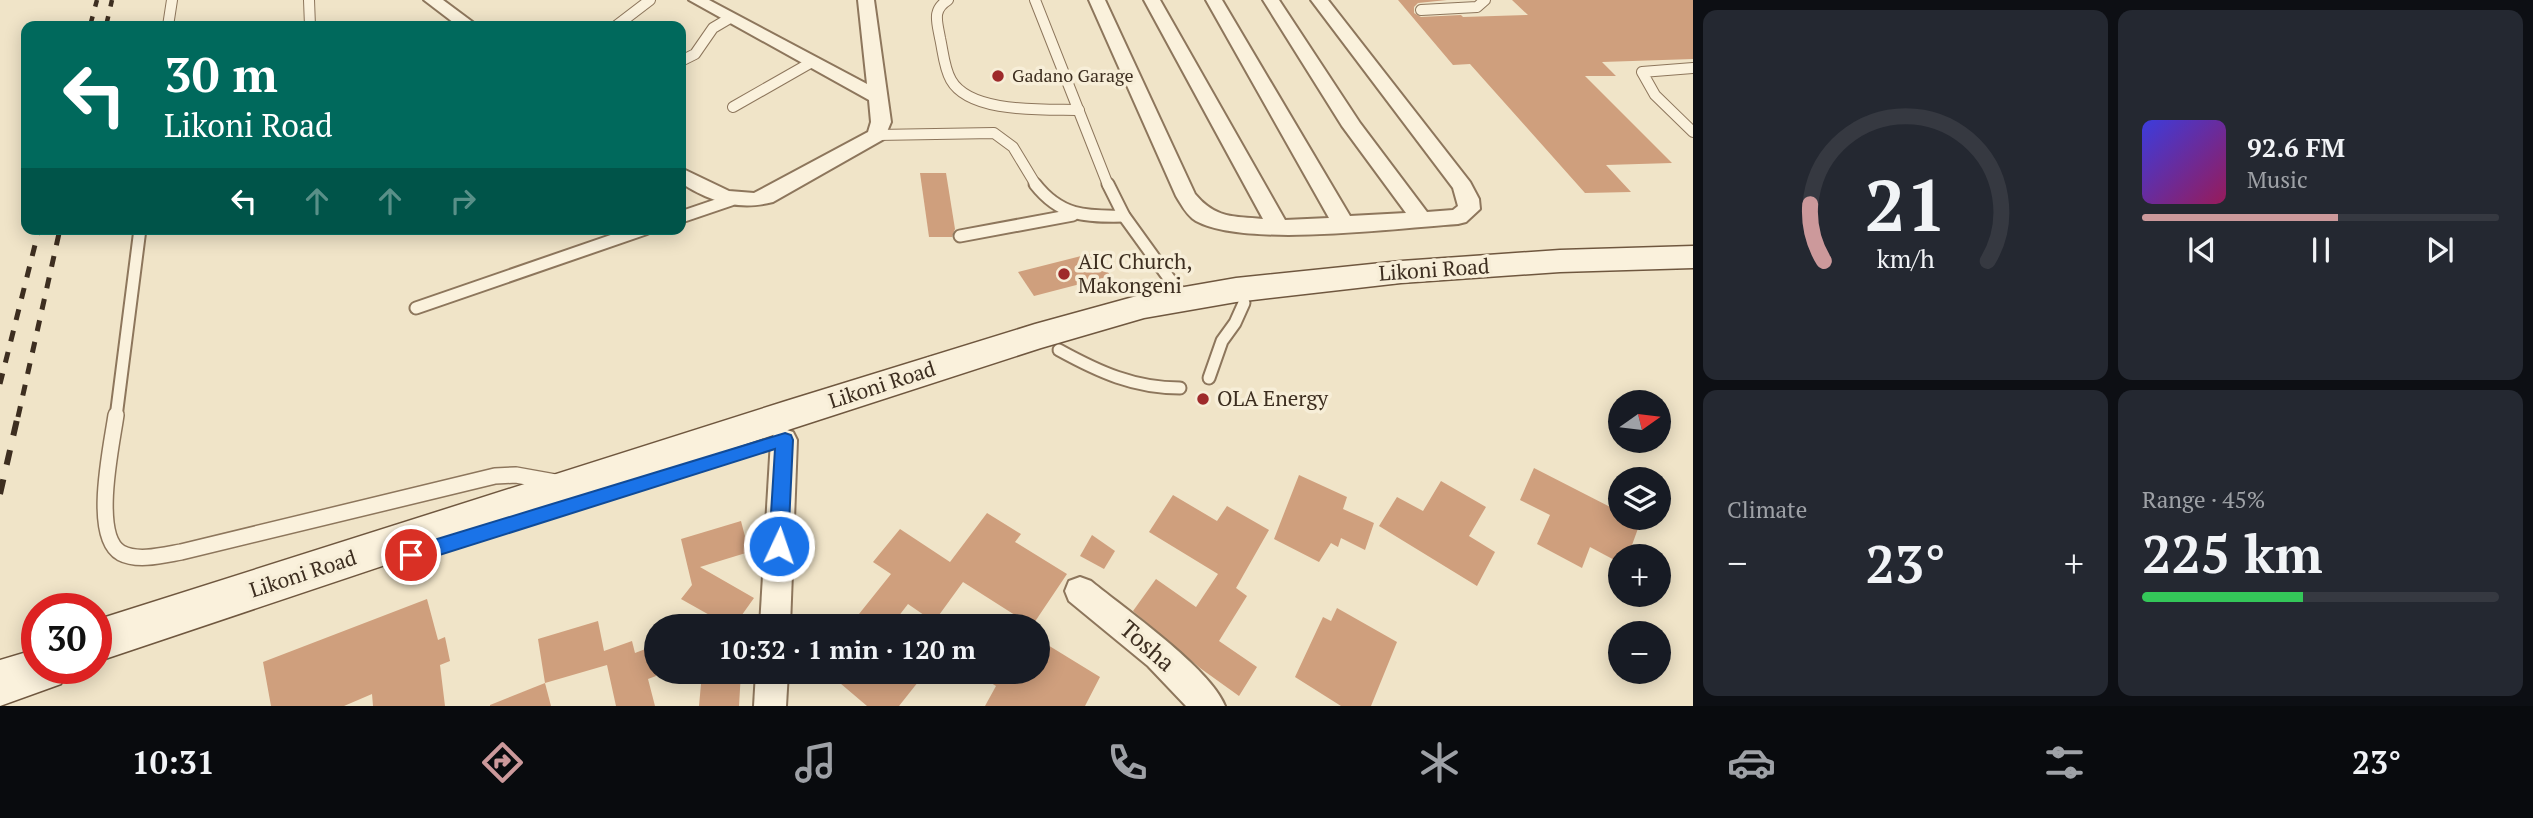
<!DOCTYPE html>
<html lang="en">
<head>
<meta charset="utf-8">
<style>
	:root { --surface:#171b24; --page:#242831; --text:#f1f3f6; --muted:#9ea1a6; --line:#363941; --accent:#cc999b }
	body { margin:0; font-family:"PT Serif",serif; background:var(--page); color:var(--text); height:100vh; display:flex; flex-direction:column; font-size:26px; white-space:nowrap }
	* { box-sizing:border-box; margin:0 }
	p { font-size:23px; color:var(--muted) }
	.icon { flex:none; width:38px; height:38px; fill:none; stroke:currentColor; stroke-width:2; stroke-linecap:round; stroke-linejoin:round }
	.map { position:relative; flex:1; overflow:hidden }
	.panel { display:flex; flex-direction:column; gap:10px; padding:10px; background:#0d0f14; width:840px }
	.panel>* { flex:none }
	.hud { position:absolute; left:21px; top:21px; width:665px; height:214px; border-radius:14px; box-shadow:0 4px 18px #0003; background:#00695c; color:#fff; overflow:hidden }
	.needle { width:46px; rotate:76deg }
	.tools { position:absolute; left:1608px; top:390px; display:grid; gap:14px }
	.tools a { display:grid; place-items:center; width:63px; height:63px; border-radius:50%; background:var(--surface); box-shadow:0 4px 18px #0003; font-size:35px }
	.speed { position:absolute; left:21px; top:593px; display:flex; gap:14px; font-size:35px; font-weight:700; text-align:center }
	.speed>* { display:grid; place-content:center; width:91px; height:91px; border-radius:50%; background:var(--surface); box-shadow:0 4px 18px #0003; line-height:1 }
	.speed .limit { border:10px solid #d22; background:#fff; color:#111 }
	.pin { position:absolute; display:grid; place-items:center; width:60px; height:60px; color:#fff; margin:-30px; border:4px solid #fff; border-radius:50%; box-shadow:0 2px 7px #0007 }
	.me { position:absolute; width:77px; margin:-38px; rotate:3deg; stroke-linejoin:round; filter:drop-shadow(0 0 5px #0008) }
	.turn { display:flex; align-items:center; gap:24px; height:147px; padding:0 28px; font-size:32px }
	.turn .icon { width:91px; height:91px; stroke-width:2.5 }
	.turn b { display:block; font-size:49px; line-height:60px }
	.lanes { display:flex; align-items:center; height:66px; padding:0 28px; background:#0003; justify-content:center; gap:35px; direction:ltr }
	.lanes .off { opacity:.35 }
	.big { font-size:52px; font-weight:700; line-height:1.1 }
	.panel .tile { flex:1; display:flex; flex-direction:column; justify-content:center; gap:10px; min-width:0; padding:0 24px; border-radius:14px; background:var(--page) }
	.panel .dial { align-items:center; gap:0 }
	.dial svg { height:182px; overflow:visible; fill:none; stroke:var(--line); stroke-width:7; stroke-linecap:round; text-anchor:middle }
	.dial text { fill:var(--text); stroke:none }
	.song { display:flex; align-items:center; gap:21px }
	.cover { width:84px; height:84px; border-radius:10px; background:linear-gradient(135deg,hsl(240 70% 55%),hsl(330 70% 35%)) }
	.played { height:7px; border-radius:4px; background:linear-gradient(90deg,var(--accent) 55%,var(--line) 55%) }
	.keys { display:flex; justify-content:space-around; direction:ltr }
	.heat { display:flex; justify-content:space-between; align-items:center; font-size:38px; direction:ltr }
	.charge { height:10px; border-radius:5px; background:linear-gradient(90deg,#34c759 45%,var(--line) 0) }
	.panel .tiles { flex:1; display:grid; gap:10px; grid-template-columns:repeat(2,1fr) }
	.trip { position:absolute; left:644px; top:614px; width:406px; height:70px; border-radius:35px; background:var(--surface); box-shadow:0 4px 18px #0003; font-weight:700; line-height:70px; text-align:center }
	.tab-bar { display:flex; height:112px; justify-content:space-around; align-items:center; background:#090b0e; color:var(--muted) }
	.tab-bar .icon { width:49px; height:49px }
	.tab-bar .on { color:var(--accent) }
	.tab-bar b { font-size:32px; color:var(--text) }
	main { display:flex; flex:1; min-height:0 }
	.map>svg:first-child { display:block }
	.building { fill:#cf9f7d }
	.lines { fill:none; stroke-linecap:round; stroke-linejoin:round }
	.lane-far2-casing { stroke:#8d765c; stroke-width:12 }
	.lane-far1-casing { stroke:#8d765c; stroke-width:15 }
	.lane-casing { stroke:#8d765c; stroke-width:18 }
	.street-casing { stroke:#8d765c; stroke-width:4 }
	.secondary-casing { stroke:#6f573f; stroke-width:3 }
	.lane-far2 { stroke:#faf1dc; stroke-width:10 }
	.lane-far1 { stroke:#faf1dc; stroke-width:11 }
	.lane { stroke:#faf1dc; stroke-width:15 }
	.street { fill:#faf1dc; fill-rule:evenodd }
	.secondary { fill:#faf1dc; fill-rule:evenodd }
	.rail-far2 { stroke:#3d2e20; stroke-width:4.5; stroke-dasharray:10 10; stroke-linecap:butt }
	.rail-far1 { stroke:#3d2e20; stroke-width:5; stroke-dasharray:11 11; stroke-linecap:butt }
	.rail { stroke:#3d2e20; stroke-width:6; stroke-dasharray:15 15; stroke-linecap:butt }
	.route { fill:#1a73e8; stroke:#114b97; stroke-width:2 }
	.poi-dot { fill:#9e2a2b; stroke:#f7eed8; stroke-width:2.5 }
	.labels { text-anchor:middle; stroke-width:7; stroke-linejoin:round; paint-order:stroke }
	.far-poi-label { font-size:18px; fill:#3d2e20; stroke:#f7eed8; text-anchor:start }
	.poi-label { font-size:21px; fill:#3d2e20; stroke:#f7eed8; text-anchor:start }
	.street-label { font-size:21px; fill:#3d2e20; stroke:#f7eed8 }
	.near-street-label { font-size:24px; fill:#3d2e20; stroke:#f7eed8 }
</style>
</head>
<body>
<main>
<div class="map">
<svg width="1693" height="706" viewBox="0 0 1693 706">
	<rect width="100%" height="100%" fill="#f0e4c8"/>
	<!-- building -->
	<g class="building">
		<polygon points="1398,0 1447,0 1418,3 1414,7 1414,13 1421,17 1461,15 1463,17 1528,15 1512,0 1693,0 1693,59 1602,62 1616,76 1585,76 1672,163 1606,165 1631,192 1585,193 1470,64 1453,65"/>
		<polygon points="920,173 946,173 955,229 952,237 929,237"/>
		<polygon points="1093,253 1111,276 1034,296 1018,272"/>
		<polygon points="1534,468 1620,512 1620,518 1631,518 1640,523 1628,556 1620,556 1620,563 1590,547 1582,568 1537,544 1550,515 1520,500"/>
		<polygon points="1299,475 1347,497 1343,509 1374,523 1365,550 1341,538 1338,547 1331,543 1319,562 1274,539"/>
		<polygon points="1441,481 1486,507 1469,536 1495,552 1477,586 1379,526 1397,497 1423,511"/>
		<polygon points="1173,495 1217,521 1227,506 1269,530 1236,588 1247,596 1219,641 1257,667 1239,696 1200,668 1133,611 1156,579 1196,607 1218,574 1149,532"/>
		<polygon points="987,513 1021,534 1015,542 1067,574 1032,626 963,582 934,622 908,604 891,626 877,626 859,614 891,574 873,562 900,529 950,562"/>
		<polygon points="741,521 749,552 700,567 754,598 734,626 729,626 681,599 692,585 681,539"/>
		<polygon points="1092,535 1115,551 1104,569 1080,556"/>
		<polygon points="427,599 438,640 445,637 450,661 440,665 445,706 373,706 372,694 344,706 271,706 263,662"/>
		<polygon points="1337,608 1397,642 1371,706 1341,706 1295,677 1323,617 1331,621"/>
		<polygon points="598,621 604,651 632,641 635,653 648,648 656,676 648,679 655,706 616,706 607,665 545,683 538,639"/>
		<polygon points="1038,639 1100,677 1085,706 985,706 996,686 973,672 1038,672"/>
		<polygon points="716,672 741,672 739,706 699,706 701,684 715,683"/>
		<polygon points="827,672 926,672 899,706 867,706"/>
		<polygon points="545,683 551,706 490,706 490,705"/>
	</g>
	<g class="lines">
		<defs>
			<g id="lane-far2">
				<polyline points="309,0 310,26"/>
				<path d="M948 0C932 10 937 21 940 38 943 51 944 68 951 80 970 114 1045 109 1079 110"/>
				<polyline points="1035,0 1108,185"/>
				<polyline points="1421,10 1477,7 1485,0"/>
				<polyline points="168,26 172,0"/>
				<polyline points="616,26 650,0"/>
				<polyline points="681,61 695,54 713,28 730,18"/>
				<polyline points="1693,68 1642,72 1655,95 1693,132"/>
				<polyline points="733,107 812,62"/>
				<polyline points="877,135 994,133 1013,147 1036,185"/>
			</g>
			<g id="lane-far1">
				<path d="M1035 184C1060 216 1085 217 1124 216"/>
				<polyline points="1108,184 1124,216 1184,299"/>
				<polyline points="681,217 731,200"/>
				<polyline points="960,236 1073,215"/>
				<polyline points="416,308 645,229"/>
				<path d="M1059 350C1099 372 1134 388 1180 388"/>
				<polyline points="1209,378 1222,341 1235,323 1244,303"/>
				<polyline points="116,417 140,229"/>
			</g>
			<path id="lane" d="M116 415C112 444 91 536 121 553 138 562 164 555 181 552L495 476 516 475 555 482"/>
			<g id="street">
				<polygon points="424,0 443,0 478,26 458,26"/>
				<path d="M689 0H709L867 84 858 0H874L891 122 884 139 773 202C739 211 711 202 681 183V168L729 191 754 193 868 132 871 122 869 100Z"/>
				<path d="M1089 0H1105L1195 194C1216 219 1233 216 1263 219L1144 0H1160L1285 220 1329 218 1206 0H1222L1350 216 1406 213 1342 126 1263 0H1279L1360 123 1427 212 1453 210 1458 206 1453 188 1311 0H1328L1470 182 1479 199 1480 209 1466 222 1458 224C1398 228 1245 248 1196 221 1187 216 1181 204 1176 196Z"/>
				<polygon points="784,429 793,432 797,440 790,626 760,626 771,440 775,432"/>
				<path d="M1080 577 1091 581C1125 609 1210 668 1225 706H1186L1148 666 1069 601 1065 591 1069 581Z"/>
				<polygon points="756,672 788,672 786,706 754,706"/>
			</g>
			<g id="secondary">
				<polygon points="1693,246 1693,268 1560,272 1401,283 1236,302 1144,318 1041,348 791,429 96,662 96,620 786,401 1035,324 1144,294 1236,278 1401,261 1560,250"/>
				<polygon points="37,649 37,668 67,668 61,684 0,706 0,660"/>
			</g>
		</defs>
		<!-- lane-far2 casing -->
		<use href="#lane-far2" class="lane-far2-casing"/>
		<!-- lane-far1 casing -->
		<use href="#lane-far1" class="lane-far1-casing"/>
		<!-- lane casing -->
		<use href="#lane" class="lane-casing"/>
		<!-- street casing -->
		<use href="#street" class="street-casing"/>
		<!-- secondary casing -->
		<use href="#secondary" class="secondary-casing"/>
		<!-- lane-far2 -->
		<use href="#lane-far2" class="lane-far2"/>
		<!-- lane-far1 -->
		<use href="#lane-far1" class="lane-far1"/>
		<!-- lane -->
		<use href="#lane" class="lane"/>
		<!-- street -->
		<use href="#street" class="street"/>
		<!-- secondary -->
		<use href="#secondary" class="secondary"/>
		<!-- rail-far2 -->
		<g class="rail-far2">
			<polyline points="90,26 97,0"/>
			<polyline points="106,26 112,0"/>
		</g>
		<!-- rail-far1 -->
		<g class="rail-far1">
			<polyline points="0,384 39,229"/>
			<polyline points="18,417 60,229"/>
		</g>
		<!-- rail -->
		<polyline class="rail" points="0,494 18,415"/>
	</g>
	<!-- route -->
	<polygon class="route" points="785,433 791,435 793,440 788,546 785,552 779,555 772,552 769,546 775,449 411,564 404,561 401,555 404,549 411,547"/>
	<!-- markers -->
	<g class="poi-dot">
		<circle cx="998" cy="76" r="7"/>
		<circle cx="1064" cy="274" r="7"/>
		<circle cx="1203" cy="399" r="7"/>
	</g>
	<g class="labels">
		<!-- far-poi labels -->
		<g class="far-poi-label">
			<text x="1012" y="82">Gadano Garage</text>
		</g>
		<!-- poi labels -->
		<g class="poi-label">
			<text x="1078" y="269">AIC Church,<tspan x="1078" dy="24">Makongeni</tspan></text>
			<text x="1217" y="406">OLA Energy</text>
		</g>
		<!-- street labels -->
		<g class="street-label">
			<text transform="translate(1434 270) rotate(-4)" y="7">Likoni Road</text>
			<text transform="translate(882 385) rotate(-18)" y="7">Likoni Road</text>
			<text transform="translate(303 574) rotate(-18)" y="7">Likoni Road</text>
		</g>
		<!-- near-street labels -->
		<g class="near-street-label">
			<text transform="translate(1147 646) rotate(41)" y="8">Tosha</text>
		</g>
	</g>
</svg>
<div class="tools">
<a><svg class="needle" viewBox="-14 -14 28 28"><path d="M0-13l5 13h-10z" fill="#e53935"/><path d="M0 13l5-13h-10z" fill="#9ea1a6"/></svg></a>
<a><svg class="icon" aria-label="layers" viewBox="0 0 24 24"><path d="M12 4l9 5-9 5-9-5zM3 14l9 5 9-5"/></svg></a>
<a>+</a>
<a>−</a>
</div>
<div class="speed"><div class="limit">30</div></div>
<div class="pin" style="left:411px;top:555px;background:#d93025"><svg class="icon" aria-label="arrive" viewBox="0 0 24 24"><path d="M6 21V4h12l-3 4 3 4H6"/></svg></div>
<svg class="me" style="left:779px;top:546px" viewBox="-20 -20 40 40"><circle r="17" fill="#1a73e8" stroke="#fff" stroke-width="3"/><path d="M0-11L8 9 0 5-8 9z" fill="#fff"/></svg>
<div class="trip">10:32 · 1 min · 120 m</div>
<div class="hud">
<div class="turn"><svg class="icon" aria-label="left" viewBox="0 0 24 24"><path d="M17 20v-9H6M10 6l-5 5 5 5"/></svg><div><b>30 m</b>Likoni Road</div></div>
<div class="lanes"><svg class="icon" aria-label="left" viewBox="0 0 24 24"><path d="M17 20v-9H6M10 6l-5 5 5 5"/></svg><svg class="icon off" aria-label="ahead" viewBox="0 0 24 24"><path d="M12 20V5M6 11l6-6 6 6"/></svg><svg class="icon off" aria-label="ahead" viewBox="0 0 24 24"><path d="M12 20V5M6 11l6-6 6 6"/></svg><svg class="icon off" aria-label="right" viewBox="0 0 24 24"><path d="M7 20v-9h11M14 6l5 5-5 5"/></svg></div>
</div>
</div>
<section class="panel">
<div class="tiles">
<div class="tile dial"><svg viewBox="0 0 100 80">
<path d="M14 69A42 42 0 1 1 86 69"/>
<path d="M14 69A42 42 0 0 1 8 44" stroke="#cc999b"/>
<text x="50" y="56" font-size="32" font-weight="700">21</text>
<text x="50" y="72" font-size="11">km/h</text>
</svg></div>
<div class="tile">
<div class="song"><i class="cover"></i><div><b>92.6 FM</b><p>Music</p></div></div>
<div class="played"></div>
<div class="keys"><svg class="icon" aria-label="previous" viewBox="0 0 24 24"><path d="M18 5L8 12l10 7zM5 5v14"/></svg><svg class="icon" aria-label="pause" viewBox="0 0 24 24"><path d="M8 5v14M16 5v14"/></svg><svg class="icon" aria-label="next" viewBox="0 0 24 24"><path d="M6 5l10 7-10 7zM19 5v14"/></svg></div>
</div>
<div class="tile"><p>Climate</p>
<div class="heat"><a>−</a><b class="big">23°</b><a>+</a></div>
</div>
<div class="tile"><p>Range · 45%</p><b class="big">225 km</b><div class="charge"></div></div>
</div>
</section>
</main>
<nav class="tab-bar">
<b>10:31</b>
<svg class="icon on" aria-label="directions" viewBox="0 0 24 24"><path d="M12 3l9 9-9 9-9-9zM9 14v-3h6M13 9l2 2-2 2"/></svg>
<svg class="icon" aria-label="music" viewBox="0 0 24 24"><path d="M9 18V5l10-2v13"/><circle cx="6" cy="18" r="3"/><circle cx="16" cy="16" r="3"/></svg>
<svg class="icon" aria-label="phone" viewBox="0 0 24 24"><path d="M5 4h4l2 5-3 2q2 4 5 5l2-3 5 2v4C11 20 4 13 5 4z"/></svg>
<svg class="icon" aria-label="climate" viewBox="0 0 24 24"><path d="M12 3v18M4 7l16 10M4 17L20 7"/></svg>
<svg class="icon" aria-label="car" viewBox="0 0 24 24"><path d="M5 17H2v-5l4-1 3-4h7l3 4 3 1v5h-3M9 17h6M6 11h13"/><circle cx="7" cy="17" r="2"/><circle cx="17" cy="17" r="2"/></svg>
<svg class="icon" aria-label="filters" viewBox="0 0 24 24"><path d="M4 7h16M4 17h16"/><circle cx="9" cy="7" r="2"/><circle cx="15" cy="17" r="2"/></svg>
<b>23°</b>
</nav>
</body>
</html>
